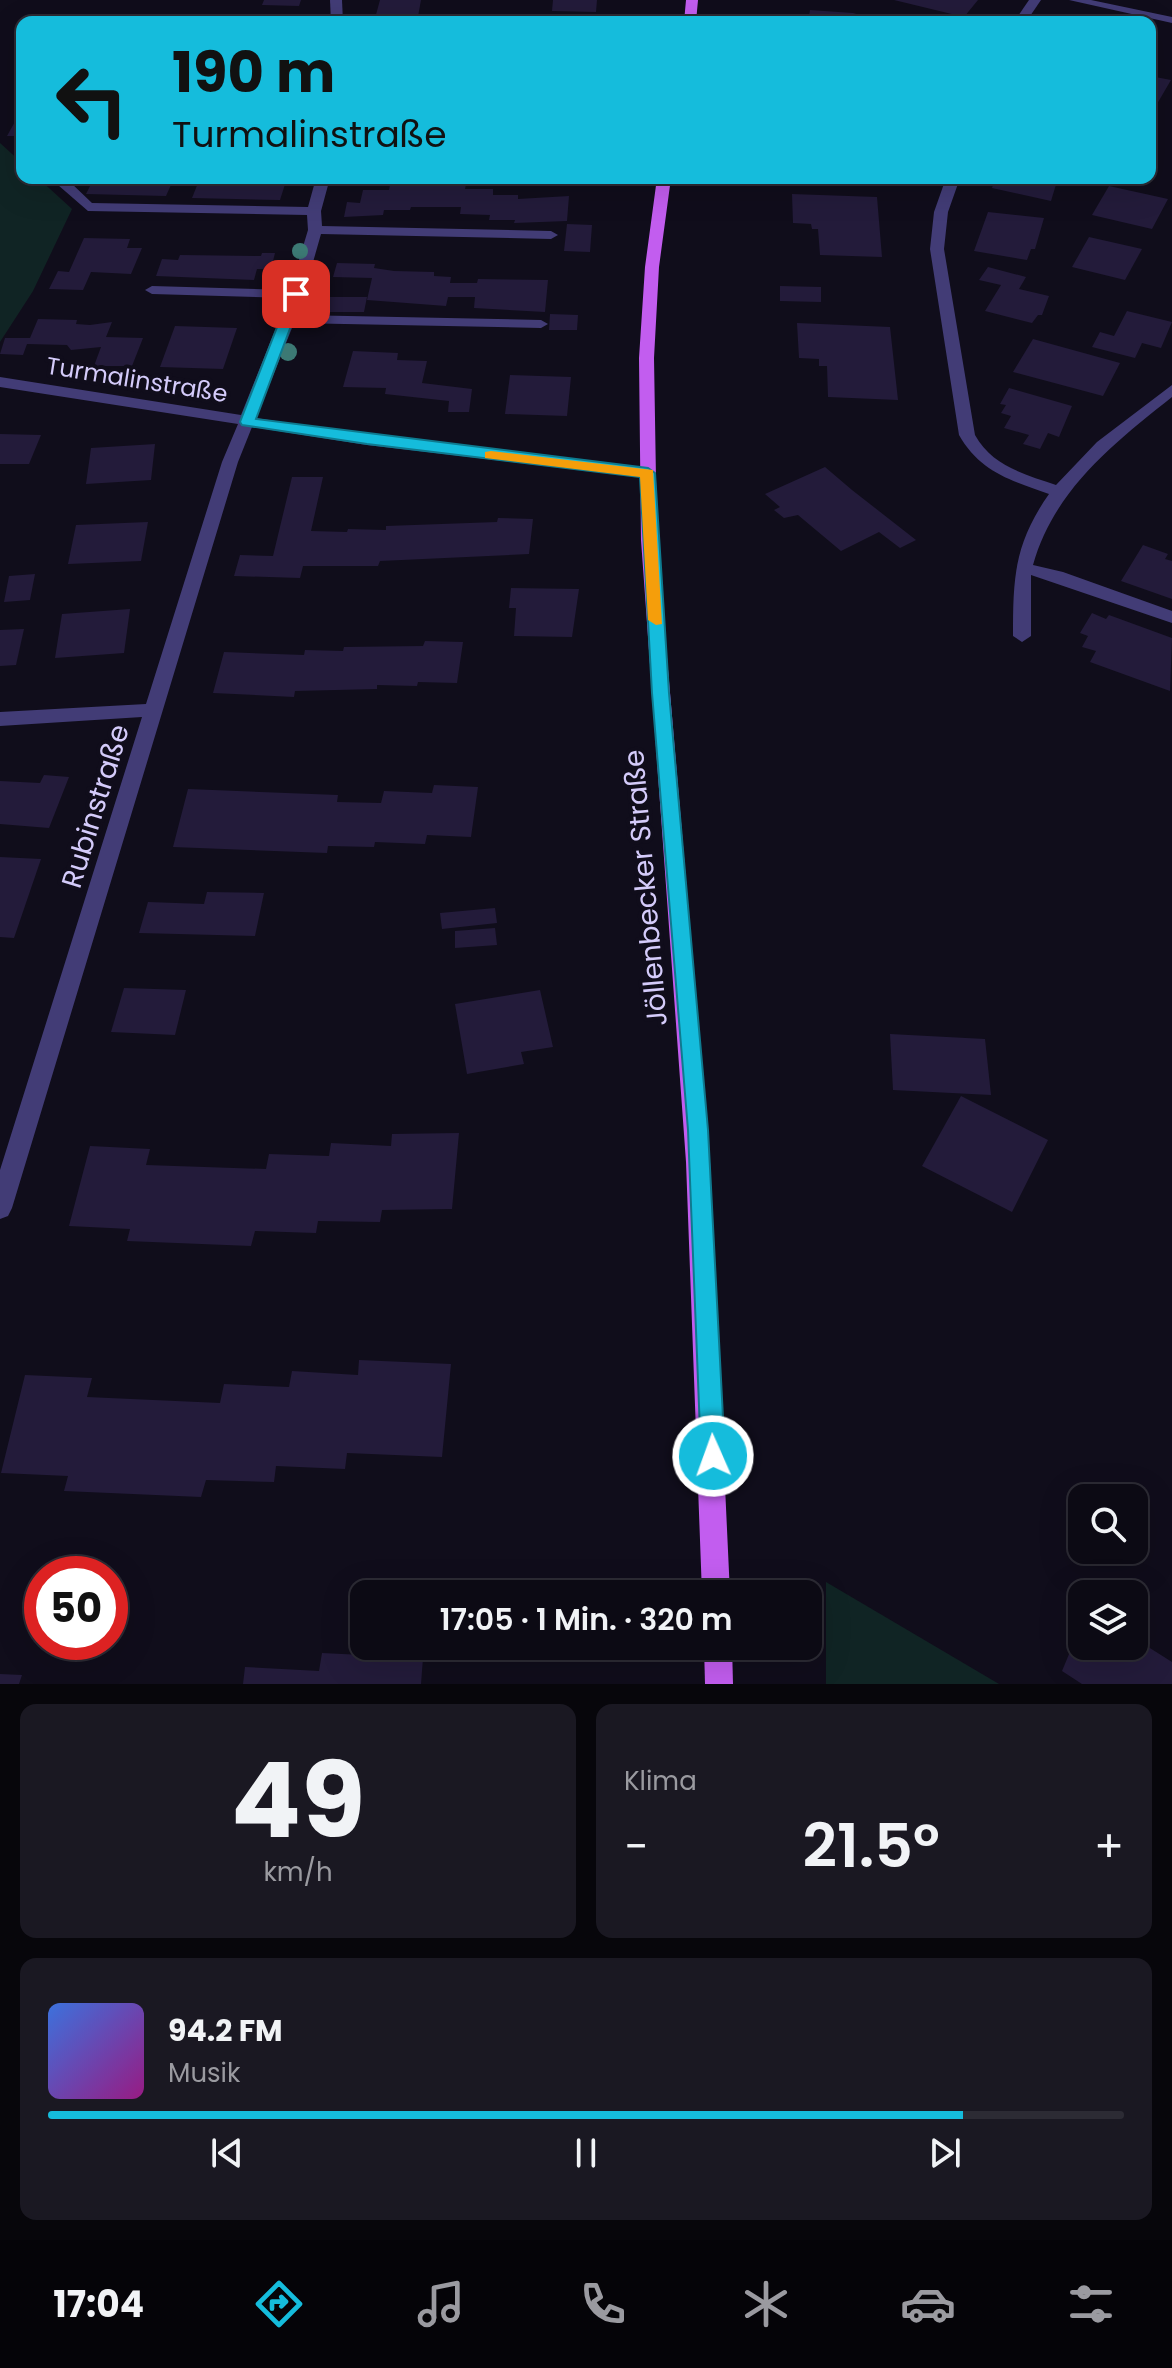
<!DOCTYPE html>
<html lang="de">
<head>
<meta charset="utf-8">
<style>
	:root { --surface:#0c0a14; --page:#1a1822; --text:#f1f3f6; --muted:#9a9aa0; --line:#2c2b34; --accent:#15bcdc }
	body { margin:0; font-family:Poppins,sans-serif; background:var(--page); color:var(--text); height:100vh; display:flex; flex-direction:column; font-size:30px; white-space:nowrap }
	* { box-sizing:border-box; margin:0 }
	p { font-size:26px; color:var(--muted) }
	.icon { flex:none; width:44px; height:44px; fill:none; stroke:currentColor; stroke-width:2; stroke-linecap:round; stroke-linejoin:round }
	.map { position:relative; height:1684px; overflow:hidden }
	.side { display:flex; flex-direction:column; gap:20px; padding:20px; background:#07060b; flex:1 }
	.side>* { flex:none }
	.hud { position:absolute; left:16px; top:16px; width:1140px; height:168px; border-radius:16px; box-shadow:0 8px 32px #0002,0 0 0 2px var(--line); background:#15bcdc; color:#111; overflow:hidden }
	.fabs { position:absolute; left:1068px; top:1484px; display:grid; gap:16px }
	.fabs a { display:grid; place-items:center; width:80px; height:80px; border-radius:16px; background:var(--surface); box-shadow:0 8px 32px #0002,0 0 0 2px var(--line); font-size:40px }
	.speed { position:absolute; left:24px; top:1556px; display:flex; gap:16px; font-size:40px; font-weight:700; text-align:center }
	.speed>* { display:grid; place-content:center; width:104px; height:104px; border-radius:50%; background:var(--surface); box-shadow:0 8px 32px #0002,0 0 0 2px var(--line); line-height:1 }
	.speed .limit { border:12px solid #d22; background:#fff; color:#111 }
	.pin { position:absolute; display:grid; place-items:center; width:68px; height:68px; color:#fff; margin:-34px; border-radius:16px; box-shadow:0 4px 12px #0006 }
	.me { position:absolute; width:88px; margin:-44px; rotate:358deg; stroke-linejoin:round; filter:drop-shadow(0 0 6px #0008) }
	.turn { display:flex; align-items:center; gap:28px; height:168px; padding:0 24px; font-size:36px }
	.turn .icon { width:104px; height:104px; stroke-width:2.5 }
	.turn b { display:block; font-size:56px; line-height:68px }
	.big { font-size:60px; font-weight:600; line-height:1.1 }
	.side .widget { flex:1; display:flex; flex-direction:column; justify-content:center; gap:12px; min-width:0; padding:0 28px; border-radius:16px; background:var(--page) }
	.side .dial { align-items:center; gap:0 }
	.dial b { font-size:104px; line-height:1 }
	.song { display:flex; align-items:center; gap:24px }
	.cover { width:96px; height:96px; border-radius:12px; background:linear-gradient(135deg,hsl(220 70% 55%),hsl(310 70% 35%)) }
	.played { height:8px; border-radius:4px; background:linear-gradient(90deg,var(--accent) 85%,var(--line) 85%) }
	.keys { display:flex; justify-content:space-around; direction:ltr }
	.heat { display:flex; justify-content:space-between; align-items:center; font-size:44px; direction:ltr }
	.side .tiles { flex:1; display:grid; gap:20px; grid-template-columns:1fr 1fr }
	.widget:last-child { grid-column:span 2 }
	.trip { position:absolute; left:350px; top:1580px; width:472px; height:80px; border-radius:16px; background:var(--surface); box-shadow:0 8px 32px #0002,0 0 0 2px var(--line); font-weight:600; line-height:80px; text-align:center }
	.menu { display:flex; height:128px; justify-content:space-around; align-items:center; background:#050408; color:var(--muted) }
	.menu .icon { width:56px; height:56px }
	.menu .on { color:var(--accent) }
	.menu b { font-size:36px; color:var(--text) }
	.map>svg:first-child { display:block }
	.green { fill:#102424 }
	.building { fill:#231b3a }
	.lines { fill:none; stroke-linecap:round; stroke-linejoin:round }
	.minor { fill:#423c76; fill-rule:evenodd }
	.major { fill:#c25def; fill-rule:evenodd }
	.tree { fill:#3c7974 }
	.route { fill:#15bcdc; stroke:#0e7a8f; stroke-width:2 }
	.slow { fill:#f59e0b }
	.labels { text-anchor:middle; stroke-width:8; stroke-linejoin:round; paint-order:stroke }
	.far-street-label { font-size:24px; fill:#d4cbfa; stroke:#100d1b }
	.street-label { font-size:28px; fill:#d4cbfa; stroke:#100d1b }
</style>
</head>
<body>
<div class="map">
<svg width="1172" height="1684" viewBox="0 0 1172 1684">
	<rect width="100%" height="100%" fill="#100d1b"/>
	<!-- green -->
	<g class="green">
		<polygon points="0,143 22,163 22,178 38,178 72,209 33,291 0,342"/>
		<polygon points="826,1582 999,1684 826,1684"/>
	</g>
	<!-- building -->
	<g class="building">
		<polygon points="264,0 301,0 299,6 262,5"/>
		<polygon points="380,0 421,0 417,22 374,22"/>
		<polygon points="553,0 597,0 596,12 552,11"/>
		<polygon points="894,0 978,0 964,17"/>
		<polygon points="810,10 853,13 867,17 867,22 808,22"/>
		<polygon points="1150,76 1171,80 1150,116"/>
		<polygon points="22,109 22,136 7,136"/>
		<polygon points="94,178 174,178 166,196 86,194"/>
		<polygon points="200,178 287,178 280,200 192,198"/>
		<polygon points="995,178 1058,178 1051,201 992,188"/>
		<polygon points="416,183 466,184 465,189 493,189 493,195 518,195 518,199 569,196 567,221 514,223 515,220 489,220 490,215 460,214 461,207 411,207 410,210 384,210 383,215 344,217 347,202 360,203 363,190 389,190 390,185 415,186"/>
		<polygon points="1109,186 1168,199 1152,229 1092,215"/>
		<polygon points="792,194 877,197 882,257 820,255 818,229 812,229 811,224 793,223"/>
		<polygon points="988,212 1044,218 1035,249 1031,249 1027,260 974,251"/>
		<polygon points="567,224 592,225 590,252 564,251"/>
		<polygon points="1089,237 1142,249 1125,280 1072,267"/>
		<polygon points="84,238 130,239 127,248 142,248 131,274 91,272 83,290 49,289 58,271 69,272"/>
		<polygon points="262,253 275,253 271,269 257,269 254,280 156,276 162,259 178,260 180,255 261,256"/>
		<polygon points="337,263 375,264 374,268 394,271 434,272 434,276 451,277 450,283 477,283 478,279 548,280 545,312 474,308 475,297 448,297 446,306 367,300 372,278 333,277"/>
		<polygon points="988,267 1026,277 1019,289 1049,296 1042,315 1038,315 1032,323 985,311 1001,285 979,280"/>
		<polygon points="780,286 821,287 821,302 780,301"/>
		<polygon points="328,297 367,297 364,312 324,312"/>
		<polygon points="1127,311 1172,322 1161,348 1142,343 1135,358 1092,347 1100,332 1114,336"/>
		<polygon points="550,314 578,315 577,330 549,330"/>
		<polygon points="38,319 77,320 76,324 90,325 112,322 106,337 143,338 132,366 94,366 101,347 71,350 67,345 27,344 23,355 0,354 5,338 30,338"/>
		<polygon points="797,323 890,327 898,400 828,397 827,366 819,366 819,359 799,358"/>
		<polygon points="175,326 237,328 223,369 160,367"/>
		<polygon points="1033,339 1120,363 1103,396 1013,372"/>
		<polygon points="353,351 398,353 397,360 427,361 422,383 472,389 469,412 448,412 449,401 385,394 386,388 343,387"/>
		<polygon points="510,375 571,377 567,416 505,414"/>
		<polygon points="1009,388 1072,406 1059,437 1048,433 1040,449 1023,444 1029,435 1004,428 1011,416 1001,413 1006,405 1000,404"/>
		<polygon points="0,434 41,435 29,464 0,464"/>
		<polygon points="155,444 151,480 86,484 91,448"/>
		<polygon points="825,467 852,490 916,540 900,548 879,532 841,551 798,515 784,518 774,510 780,507 765,494"/>
		<polygon points="292,477 323,477 311,531 347,532 348,529 386,530 386,526 497,522 498,518 533,519 529,554 380,561 378,566 303,566 300,578 234,576 240,555 273,556"/>
		<polygon points="148,522 141,561 68,564 76,525"/>
		<polygon points="1143,545 1168,554 1165,559 1172,561 1172,599 1121,581"/>
		<polygon points="35,574 30,600 4,602 9,576"/>
		<polygon points="511,588 579,589 572,637 514,636 516,608 509,608"/>
		<polygon points="130,609 124,653 55,658 62,614"/>
		<polygon points="1092,613 1106,619 1109,615 1172,638 1170,691 1090,662 1096,651 1082,647 1088,636 1080,633"/>
		<polygon points="24,629 16,665 0,666 0,630"/>
		<polygon points="425,641 463,642 457,683 418,682 417,686 377,685 377,689 295,691 294,697 213,693 224,652 304,655 305,650 343,651 344,647 423,646"/>
		<polygon points="44,775 69,777 49,828 0,824 0,781 40,783"/>
		<polygon points="434,785 478,787 471,837 427,835 425,844 375,842 374,847 328,846 327,853 173,847 188,789 338,795 337,802 381,803 384,791 432,793"/>
		<polygon points="0,857 41,859 14,938 0,937"/>
		<polygon points="207,892 264,893 255,936 139,933 148,902 204,904"/>
		<polygon points="495,908 497,923 442,929 440,913"/>
		<polygon points="495,928 497,945 455,948 455,931"/>
		<polygon points="124,988 186,990 175,1035 111,1032"/>
		<polygon points="540,990 553,1047 521,1052 524,1064 467,1074 455,1004"/>
		<polygon points="890,1034 985,1039 991,1095 893,1090"/>
		<polygon points="961,1096 1048,1140 1012,1212 922,1166"/>
		<polygon points="459,1133 452,1209 382,1210 380,1222 318,1221 316,1233 255,1231 251,1246 127,1241 130,1229 69,1226 90,1146 150,1149 146,1165 266,1169 269,1154 329,1156 331,1143 391,1146 392,1134"/>
		<polygon points="359,1360 451,1364 442,1457 347,1453 345,1469 276,1466 274,1482 206,1480 201,1497 64,1491 68,1476 1,1473 25,1375 92,1378 87,1397 220,1403 224,1384 289,1387 292,1371 358,1375"/>
		<polygon points="1082,1623 1082,1646 1134,1646 1134,1638 1172,1662 1172,1684 1082,1684 1062,1671"/>
		<polygon points="322,1653 423,1658 421,1684 243,1684 245,1667 319,1671"/>
		<polygon points="0,1674 22,1675 19,1684 0,1684"/>
	</g>
	<g class="lines">
		<!-- minor -->
		<g class="minor">
			<polygon points="330,0 342,0 343,22 331,22"/>
			<polygon points="1029,0 1041,0 1026,22 1014,22"/>
			<polygon points="1069,0 1091,0 1172,17 1172,23"/>
			<polygon points="316,178 330,178 321,211 322,226 551,231 558,235 551,239 321,234 298,315 541,320 548,324 541,328 294,323 256,418 367,435 648,468 656,473 648,478 367,445 252,427 238,462 12,1208 8,1216 0,1219 0,1170 142,717 0,726 0,712 146,704 222,462 238,424 0,387 0,377 241,415 288,298 152,294 145,290 152,286 290,290 308,230 307,215 88,211 58,185 70,182 92,203 308,207"/>
			<path d="M946 178H960L948 212 944 249 975 435C992 466 1024 474 1056 485L1097 442 1172 385V397C1113 444 1054 490 1033 565L1063 572 1172 611V623L1031 575V636L1022 642 1013 636C1013 578 1014 544 1049 494 1012 481 980 472 959 435L930 249 934 212Z"/>
		</g>
		<!-- major -->
		<g class="major">
			<polygon points="686,0 698,0 696,22 684,22"/>
			<polygon points="657,178 671,178 659,267 654,358 657,540 710,1162 730,1594 702,1594 686,1162 641,540 639,358 645,267"/>
			<polygon points="704,1646 732,1646 733,1684 705,1684"/>
		</g>
	</g>
	<!-- trees -->
	<g class="tree">
		<circle cx="300" cy="251" r="8"/>
		<circle cx="288" cy="352" r="9"/>
	</g>
	<!-- route -->
	<polygon class="route" points="296,290 303,294 256,419 648,468 655,473 669,693 708,1130 725,1456 721,1464 713,1468 704,1464 701,1456 688,1130 652,693 640,477 367,444 242,425 240,422 290,294"/>
	<!-- slow -->
	<polygon class="slow" points="491,451 653,470 662,624 656,625 648,620 640,477 485,458 485,452"/>
	<g class="labels">
		<!-- far-street labels -->
		<g class="far-street-label">
			<text transform="translate(137 380) rotate(9)" y="8">Turmalinstraße</text>
		</g>
		<!-- street labels -->
		<g class="street-label">
			<text transform="translate(95 806) rotate(-73)" y="10">Rubinstraße</text>
			<text transform="translate(645 888) rotate(-95)" y="10">Jöllenbecker Straße</text>
		</g>
	</g>
</svg>
<div class="fabs">
<a><svg class="icon" aria-label="search" viewBox="0 0 24 24"><circle cx="10" cy="10" r="6"/><path d="M15 15l6 6"/></svg></a>
<a><svg class="icon" aria-label="layers" viewBox="0 0 24 24"><path d="M12 4l9 5-9 5-9-5zM3 14l9 5 9-5"/></svg></a>
</div>
<div class="speed"><div class="limit">50</div></div>
<div class="pin" style="left:296px;top:294px;background:#d93025"><svg class="icon" aria-label="arrive" viewBox="0 0 24 24"><path d="M6 21V4h12l-3 4 3 4H6"/></svg></div>
<svg class="me" style="left:713px;top:1456px" viewBox="-20 -20 40 40"><circle r="17" fill="#15bcdc" stroke="#fff" stroke-width="3"/><path d="M0-11L8 9 0 5-8 9z" fill="#fff"/></svg>
<div class="trip">17:05 · 1 Min. · 320 m</div>
<div class="hud">
<div class="turn"><svg class="icon" aria-label="left" viewBox="0 0 24 24"><path d="M17 20v-9H6M10 6l-5 5 5 5"/></svg><div><b>190 m</b>Turmalinstraße</div></div>
</div>
</div>
<section class="side">
<div class="tiles">
<div class="widget dial"><b>49</b><p>km/h</p></div>
<div class="widget"><p>Klima</p>
<div class="heat"><a>−</a><b class="big">21.5°</b><a>+</a></div>
</div>
<div class="widget">
<div class="song"><i class="cover"></i><div><b>94.2 FM</b><p>Musik</p></div></div>
<div class="played"></div>
<div class="keys"><svg class="icon" aria-label="previous" viewBox="0 0 24 24"><path d="M18 5L8 12l10 7zM5 5v14"/></svg><svg class="icon" aria-label="pause" viewBox="0 0 24 24"><path d="M8 5v14M16 5v14"/></svg><svg class="icon" aria-label="next" viewBox="0 0 24 24"><path d="M6 5l10 7-10 7zM19 5v14"/></svg></div>
</div>
</div>
</section>
<nav class="menu">
<b>17:04</b>
<svg class="icon on" aria-label="directions" viewBox="0 0 24 24"><path d="M12 3l9 9-9 9-9-9zM9 14v-3h6M13 9l2 2-2 2"/></svg>
<svg class="icon" aria-label="music" viewBox="0 0 24 24"><path d="M9 18V5l10-2v13"/><circle cx="6" cy="18" r="3"/><circle cx="16" cy="16" r="3"/></svg>
<svg class="icon" aria-label="phone" viewBox="0 0 24 24"><path d="M5 4h4l2 5-3 2q2 4 5 5l2-3 5 2v4C11 20 4 13 5 4z"/></svg>
<svg class="icon" aria-label="climate" viewBox="0 0 24 24"><path d="M12 3v18M4 7l16 10M4 17L20 7"/></svg>
<svg class="icon" aria-label="car" viewBox="0 0 24 24"><path d="M5 17H2v-5l4-1 3-4h7l3 4 3 1v5h-3M9 17h6M6 11h13"/><circle cx="7" cy="17" r="2"/><circle cx="17" cy="17" r="2"/></svg>
<svg class="icon" aria-label="filters" viewBox="0 0 24 24"><path d="M4 7h16M4 17h16"/><circle cx="9" cy="7" r="2"/><circle cx="15" cy="17" r="2"/></svg>
</nav>
</body>
</html>
